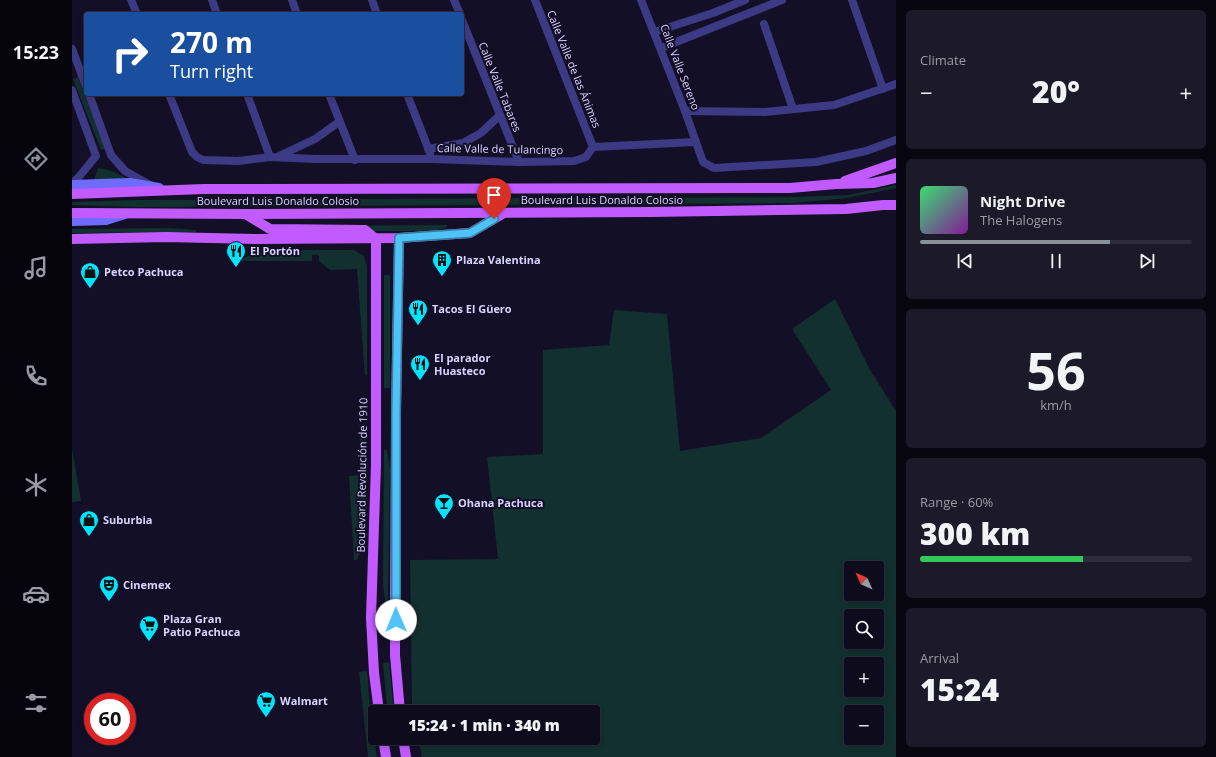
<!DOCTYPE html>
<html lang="en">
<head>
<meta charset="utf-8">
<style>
	:root { --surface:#0e0b1c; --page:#1c1929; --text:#f1f3f6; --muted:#9b9ba3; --line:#2e2b3b; --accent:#8c9099 }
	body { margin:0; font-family:"Open Sans",sans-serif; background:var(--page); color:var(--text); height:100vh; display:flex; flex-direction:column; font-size:15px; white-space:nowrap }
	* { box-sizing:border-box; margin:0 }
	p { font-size:13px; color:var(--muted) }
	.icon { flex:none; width:22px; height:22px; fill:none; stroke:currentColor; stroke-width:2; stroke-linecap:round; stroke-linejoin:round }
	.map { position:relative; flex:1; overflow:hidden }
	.panel { display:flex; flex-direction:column; gap:10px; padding:10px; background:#08060f; width:320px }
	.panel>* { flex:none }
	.banner { position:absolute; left:12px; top:12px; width:380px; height:84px; border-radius:4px; box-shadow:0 2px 6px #0003,0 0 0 1px var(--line); background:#1a4fa0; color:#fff; overflow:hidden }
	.needle { width:26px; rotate:315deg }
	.controls { position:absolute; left:772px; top:561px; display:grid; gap:8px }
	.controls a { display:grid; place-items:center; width:40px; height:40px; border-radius:4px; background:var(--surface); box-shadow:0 2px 6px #0003,0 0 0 1px var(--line); font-size:20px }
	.speed { position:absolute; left:12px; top:693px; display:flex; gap:8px; font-size:20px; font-weight:700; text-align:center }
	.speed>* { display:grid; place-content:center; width:52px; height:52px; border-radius:50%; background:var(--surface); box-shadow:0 2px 6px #0003,0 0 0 1px var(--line); line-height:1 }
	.speed .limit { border:6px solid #d22; background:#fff; color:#111 }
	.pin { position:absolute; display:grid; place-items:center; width:34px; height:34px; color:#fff; margin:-41px -17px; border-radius:50% 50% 50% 0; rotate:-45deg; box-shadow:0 0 4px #0007 }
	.pin .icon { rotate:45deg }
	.me { position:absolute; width:44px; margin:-22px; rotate:359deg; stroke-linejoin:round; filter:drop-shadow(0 0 3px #0008) }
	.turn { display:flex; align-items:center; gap:14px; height:84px; padding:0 20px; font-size:18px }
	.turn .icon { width:52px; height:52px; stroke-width:2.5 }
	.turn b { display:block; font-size:28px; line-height:34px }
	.big { font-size:30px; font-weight:800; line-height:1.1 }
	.panel .card { flex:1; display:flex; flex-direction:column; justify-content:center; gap:6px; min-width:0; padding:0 14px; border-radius:6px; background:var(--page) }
	.panel .dial { align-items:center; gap:0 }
	.dial b { font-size:52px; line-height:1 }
	.song { display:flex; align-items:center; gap:12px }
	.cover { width:48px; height:48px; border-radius:6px; background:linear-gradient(135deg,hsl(140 70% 55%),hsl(290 70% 35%)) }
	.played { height:4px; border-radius:2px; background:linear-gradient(90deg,var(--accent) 70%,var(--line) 70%) }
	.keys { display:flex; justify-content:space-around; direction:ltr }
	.heat { display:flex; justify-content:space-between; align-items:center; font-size:22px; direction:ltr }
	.charge { height:6px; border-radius:3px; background:linear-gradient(90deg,#34c759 60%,var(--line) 0) }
	.trip { position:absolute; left:296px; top:705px; width:232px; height:40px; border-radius:4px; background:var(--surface); box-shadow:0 2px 6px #0003,0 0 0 1px var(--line); font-weight:800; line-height:40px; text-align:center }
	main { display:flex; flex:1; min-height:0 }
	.dock { display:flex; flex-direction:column; width:72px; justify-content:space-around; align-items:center; background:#06040b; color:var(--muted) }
	.dock .icon { width:28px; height:28px }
	.dock .active { color:var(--accent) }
	.dock b { font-size:18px; color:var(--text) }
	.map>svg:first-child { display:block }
	.green { fill:#12302f; fill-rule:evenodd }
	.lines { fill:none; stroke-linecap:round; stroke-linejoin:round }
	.street { stroke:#3d3a85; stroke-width:8 }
	.secondary { stroke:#6f6bff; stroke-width:10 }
	.primary { stroke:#c25bff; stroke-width:10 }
	.route-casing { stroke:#337fa1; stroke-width:10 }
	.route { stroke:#4fc3f7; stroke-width:7 }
	.labels { text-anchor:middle; stroke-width:4; stroke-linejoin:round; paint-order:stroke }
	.street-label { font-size:11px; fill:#d9d4ff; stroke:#130f26 }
	.poi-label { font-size:11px; font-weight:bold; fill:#d9d4ff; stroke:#130f26; text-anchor:start }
</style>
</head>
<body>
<main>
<nav class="dock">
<b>15:23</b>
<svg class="icon active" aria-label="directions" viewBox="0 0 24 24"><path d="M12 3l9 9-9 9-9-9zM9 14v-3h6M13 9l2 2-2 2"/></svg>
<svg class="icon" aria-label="music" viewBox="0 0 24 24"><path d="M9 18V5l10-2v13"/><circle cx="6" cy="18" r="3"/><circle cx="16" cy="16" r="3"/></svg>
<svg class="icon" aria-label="phone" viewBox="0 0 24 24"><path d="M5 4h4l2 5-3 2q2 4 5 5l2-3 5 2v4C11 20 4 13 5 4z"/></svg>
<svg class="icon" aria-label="climate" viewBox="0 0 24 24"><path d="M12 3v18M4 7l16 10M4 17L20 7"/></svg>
<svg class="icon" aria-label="car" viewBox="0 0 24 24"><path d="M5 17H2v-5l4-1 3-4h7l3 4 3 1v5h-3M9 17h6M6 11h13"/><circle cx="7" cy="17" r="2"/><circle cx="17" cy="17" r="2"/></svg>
<svg class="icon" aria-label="filters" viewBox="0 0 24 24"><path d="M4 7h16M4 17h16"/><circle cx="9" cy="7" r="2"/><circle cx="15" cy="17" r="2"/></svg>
</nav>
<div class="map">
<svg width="824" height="757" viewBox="0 0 824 757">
	<rect width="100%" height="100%" fill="#130f26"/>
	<!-- green -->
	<g class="green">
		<polygon points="6,77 33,149 29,150 1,79"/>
		<path d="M26 168C36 169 45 173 54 178V181L22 180Z"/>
		<polygon points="824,185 824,188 775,198 722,203 66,207 0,205 0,202 67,200 722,197 776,195"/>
		<polygon points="375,225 375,227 362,231 297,231 216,226"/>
		<polygon points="98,228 124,230 124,232 0,233 0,229"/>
		<polygon points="189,250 282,250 292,256 295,266 295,375 293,376 285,269 258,270 247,261 247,255 240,255 240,261 169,261 170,259"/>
		<rect x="312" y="275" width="6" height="113"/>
		<path d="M763 299 798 370 824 411V757H350L346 738H521V712H341L340 706 338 560 426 559 415 457 471 454V350L537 345 542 310 595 314 608 451 689 438 759 390 720 329ZM779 568H805V594H779ZM779 616H805V642H779ZM779 664H805V690H779ZM779 712H805V738H779Z"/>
		<polygon points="287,425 291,426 294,430 295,535 285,560 282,560 277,476 290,475"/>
		<polygon points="0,448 9,501 0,502"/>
		<polygon points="315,449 318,469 316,607 314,607 311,586 312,450"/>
		<polygon points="317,662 322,712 316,712 315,706 311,663"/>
		<polygon points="295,671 299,719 305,757 296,757 287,672"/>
	</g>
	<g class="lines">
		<!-- street -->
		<g class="street">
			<polyline points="59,0 65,14"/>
			<polyline points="140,0 145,14"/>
			<polyline points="220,0 225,14"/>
			<polyline points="300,0 305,14"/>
			<polyline points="382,0 388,14"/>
			<polyline points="463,0 521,147"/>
			<polyline points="569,0 613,111 631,162 642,168 744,162 794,151 824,140"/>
			<polyline points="780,0 811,89"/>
			<polyline points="390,20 447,162"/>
			<polyline points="692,24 721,109"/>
			<polyline points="582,32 641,13 673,0"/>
			<polyline points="589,48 710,0"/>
			<polyline points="0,49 14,86"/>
			<polyline points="0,90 24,156 6,178 0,183"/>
			<polyline points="17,94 39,155 53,171 78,185"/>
			<polyline points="97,94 120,152 125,157 131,160 166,161 198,157 244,159 360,159 447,162 502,161 514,157 521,147"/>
			<polyline points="175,94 198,157"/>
			<polyline points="257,94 283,160"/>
			<polyline points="335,94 358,153"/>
			<polyline points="613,111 693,112 762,105 824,84"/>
			<polyline points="521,147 624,142"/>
			<polyline points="356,149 391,143 409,133 428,115"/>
			<polyline points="207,156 243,139 267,122"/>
		</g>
		<!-- secondary -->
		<g class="secondary">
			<polyline points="0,185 58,183 87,188"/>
			<polyline points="0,221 34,220 53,214"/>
		</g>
		<!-- primary -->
		<g class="primary">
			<polyline points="773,181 824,163"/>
			<polyline points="0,194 132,189 718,188 764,184 801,183 824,178"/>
			<polyline points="0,213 174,214 579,212 774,209 811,205 824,205"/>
			<polyline points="175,215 198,229 293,230 304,239"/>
			<polyline points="327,238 324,412 323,599 323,655 328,712"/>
			<polyline points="0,239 94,237 183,239 327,238 398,233 432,213"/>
			<polyline points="304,239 304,464 299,618 302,673 307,712"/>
			<polyline points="311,738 314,757"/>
			<polyline points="331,738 334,757"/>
		</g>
	</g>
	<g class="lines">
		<defs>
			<polyline id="route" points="324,620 324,412 327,238 398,233 422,219"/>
		</defs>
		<!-- route casing -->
		<use href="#route" class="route-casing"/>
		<!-- route -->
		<use href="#route" class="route"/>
	</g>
	<!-- icons -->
	<defs>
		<symbol id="restaurant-pin" viewBox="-11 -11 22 30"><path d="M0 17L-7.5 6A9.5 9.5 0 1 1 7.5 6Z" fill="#00e5ff" stroke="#130f26"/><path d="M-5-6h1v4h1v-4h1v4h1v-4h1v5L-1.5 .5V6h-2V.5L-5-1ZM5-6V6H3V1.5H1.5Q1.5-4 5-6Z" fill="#111"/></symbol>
		<symbol id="building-pin" viewBox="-11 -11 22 30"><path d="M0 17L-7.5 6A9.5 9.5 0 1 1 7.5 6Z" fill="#00e5ff" stroke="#130f26"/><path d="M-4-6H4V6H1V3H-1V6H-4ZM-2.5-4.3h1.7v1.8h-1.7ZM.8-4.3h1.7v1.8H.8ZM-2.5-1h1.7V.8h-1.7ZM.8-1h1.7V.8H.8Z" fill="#111"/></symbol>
		<symbol id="shop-pin" viewBox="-11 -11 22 30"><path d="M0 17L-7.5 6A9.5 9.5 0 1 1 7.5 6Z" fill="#00e5ff" stroke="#130f26"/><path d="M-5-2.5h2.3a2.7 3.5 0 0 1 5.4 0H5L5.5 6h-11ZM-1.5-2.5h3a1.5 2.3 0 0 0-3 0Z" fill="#111"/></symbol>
		<symbol id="bar-pin" viewBox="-11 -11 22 30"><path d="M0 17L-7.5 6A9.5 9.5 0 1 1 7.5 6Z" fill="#00e5ff" stroke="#130f26"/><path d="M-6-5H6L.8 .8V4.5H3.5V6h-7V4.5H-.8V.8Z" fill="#111"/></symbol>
		<symbol id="theatre-pin" viewBox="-11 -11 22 30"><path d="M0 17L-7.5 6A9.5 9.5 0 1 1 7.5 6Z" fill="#00e5ff" stroke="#130f26"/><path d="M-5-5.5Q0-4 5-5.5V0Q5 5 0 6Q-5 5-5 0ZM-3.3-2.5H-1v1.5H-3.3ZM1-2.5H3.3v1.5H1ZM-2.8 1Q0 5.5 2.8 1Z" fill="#111"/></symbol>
		<symbol id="supermarket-pin" viewBox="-11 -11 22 30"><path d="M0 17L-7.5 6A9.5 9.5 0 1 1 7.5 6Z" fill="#00e5ff" stroke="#130f26"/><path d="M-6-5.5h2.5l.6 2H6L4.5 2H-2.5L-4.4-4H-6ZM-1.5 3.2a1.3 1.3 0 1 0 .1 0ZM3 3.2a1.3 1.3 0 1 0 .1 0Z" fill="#111"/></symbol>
	</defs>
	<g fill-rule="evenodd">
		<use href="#restaurant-pin" x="153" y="240" width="22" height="30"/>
		<use href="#building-pin" x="359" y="249" width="22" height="30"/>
		<use href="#shop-pin" x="7" y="261" width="22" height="30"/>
		<use href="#restaurant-pin" x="335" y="298" width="22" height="30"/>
		<use href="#restaurant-pin" x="337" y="353" width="22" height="30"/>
		<use href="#bar-pin" x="361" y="492" width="22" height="30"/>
		<use href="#shop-pin" x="6" y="509" width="22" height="30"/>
		<use href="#theatre-pin" x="26" y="574" width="22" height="30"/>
		<use href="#supermarket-pin" x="66" y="614" width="22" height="30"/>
		<use href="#supermarket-pin" x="183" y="690" width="22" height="30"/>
	</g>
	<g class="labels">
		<!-- street labels -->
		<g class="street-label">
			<text transform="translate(608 67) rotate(69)" y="4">Calle Valle Sereno</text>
			<text transform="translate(502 69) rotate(68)" y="4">Calle Valle de las Ánimas</text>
			<text transform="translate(428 87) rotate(68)" y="4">Calle Valle Tabares</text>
			<text transform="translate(428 149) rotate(1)" y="4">Calle Valle de Tulancingo</text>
			<text x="530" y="204">Boulevard Luis Donaldo Colosio</text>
			<text x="206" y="205">Boulevard Luis Donaldo Colosio</text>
			<text transform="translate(290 475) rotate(-89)" y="4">Boulevard Revolución de 1910</text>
		</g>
		<!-- poi labels -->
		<g class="poi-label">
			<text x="178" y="255">El Portón</text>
			<text x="384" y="264">Plaza Valentina</text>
			<text x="32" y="276">Petco Pachuca</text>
			<text x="360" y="313">Tacos El Güero</text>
			<text x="362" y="362">El parador<tspan x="362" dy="13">Huasteco</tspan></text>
			<text x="386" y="507">Ohana Pachuca</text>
			<text x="31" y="524">Suburbia</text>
			<text x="51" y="589">Cinemex</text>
			<text x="91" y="623">Plaza Gran<tspan x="91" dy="13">Patio Pachuca</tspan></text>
			<text x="208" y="705">Walmart</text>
		</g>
	</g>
</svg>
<div class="controls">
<a><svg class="needle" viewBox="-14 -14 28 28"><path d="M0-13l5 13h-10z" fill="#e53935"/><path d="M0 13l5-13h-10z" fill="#9b9ba3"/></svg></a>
<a><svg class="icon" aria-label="search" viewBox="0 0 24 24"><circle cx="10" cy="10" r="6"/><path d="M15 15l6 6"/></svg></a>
<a>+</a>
<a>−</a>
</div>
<div class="speed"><div class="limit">60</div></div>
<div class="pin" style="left:422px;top:219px;background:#d93025"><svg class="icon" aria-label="arrive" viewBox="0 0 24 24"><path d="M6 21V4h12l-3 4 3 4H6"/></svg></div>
<svg class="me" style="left:324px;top:620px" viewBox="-20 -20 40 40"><circle r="19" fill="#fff"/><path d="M0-13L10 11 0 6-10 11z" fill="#4fc3f7"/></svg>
<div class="trip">15:24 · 1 min · 340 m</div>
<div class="banner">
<div class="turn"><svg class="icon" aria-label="right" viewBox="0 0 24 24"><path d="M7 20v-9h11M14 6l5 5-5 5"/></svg><div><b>270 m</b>Turn right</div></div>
</div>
</div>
<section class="panel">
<div class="card"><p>Climate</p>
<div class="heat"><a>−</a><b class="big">20°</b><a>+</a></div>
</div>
<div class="card">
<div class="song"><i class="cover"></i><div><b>Night Drive</b><p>The Halogens</p></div></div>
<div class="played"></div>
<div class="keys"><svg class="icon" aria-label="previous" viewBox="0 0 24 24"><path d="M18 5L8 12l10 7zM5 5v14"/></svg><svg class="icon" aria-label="pause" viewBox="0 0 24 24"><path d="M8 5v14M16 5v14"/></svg><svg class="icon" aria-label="next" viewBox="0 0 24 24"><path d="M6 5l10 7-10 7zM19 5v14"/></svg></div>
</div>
<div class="card dial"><b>56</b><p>km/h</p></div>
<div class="card"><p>Range · 60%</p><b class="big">300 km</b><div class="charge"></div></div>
<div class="card"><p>Arrival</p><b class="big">15:24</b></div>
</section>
</main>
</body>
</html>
